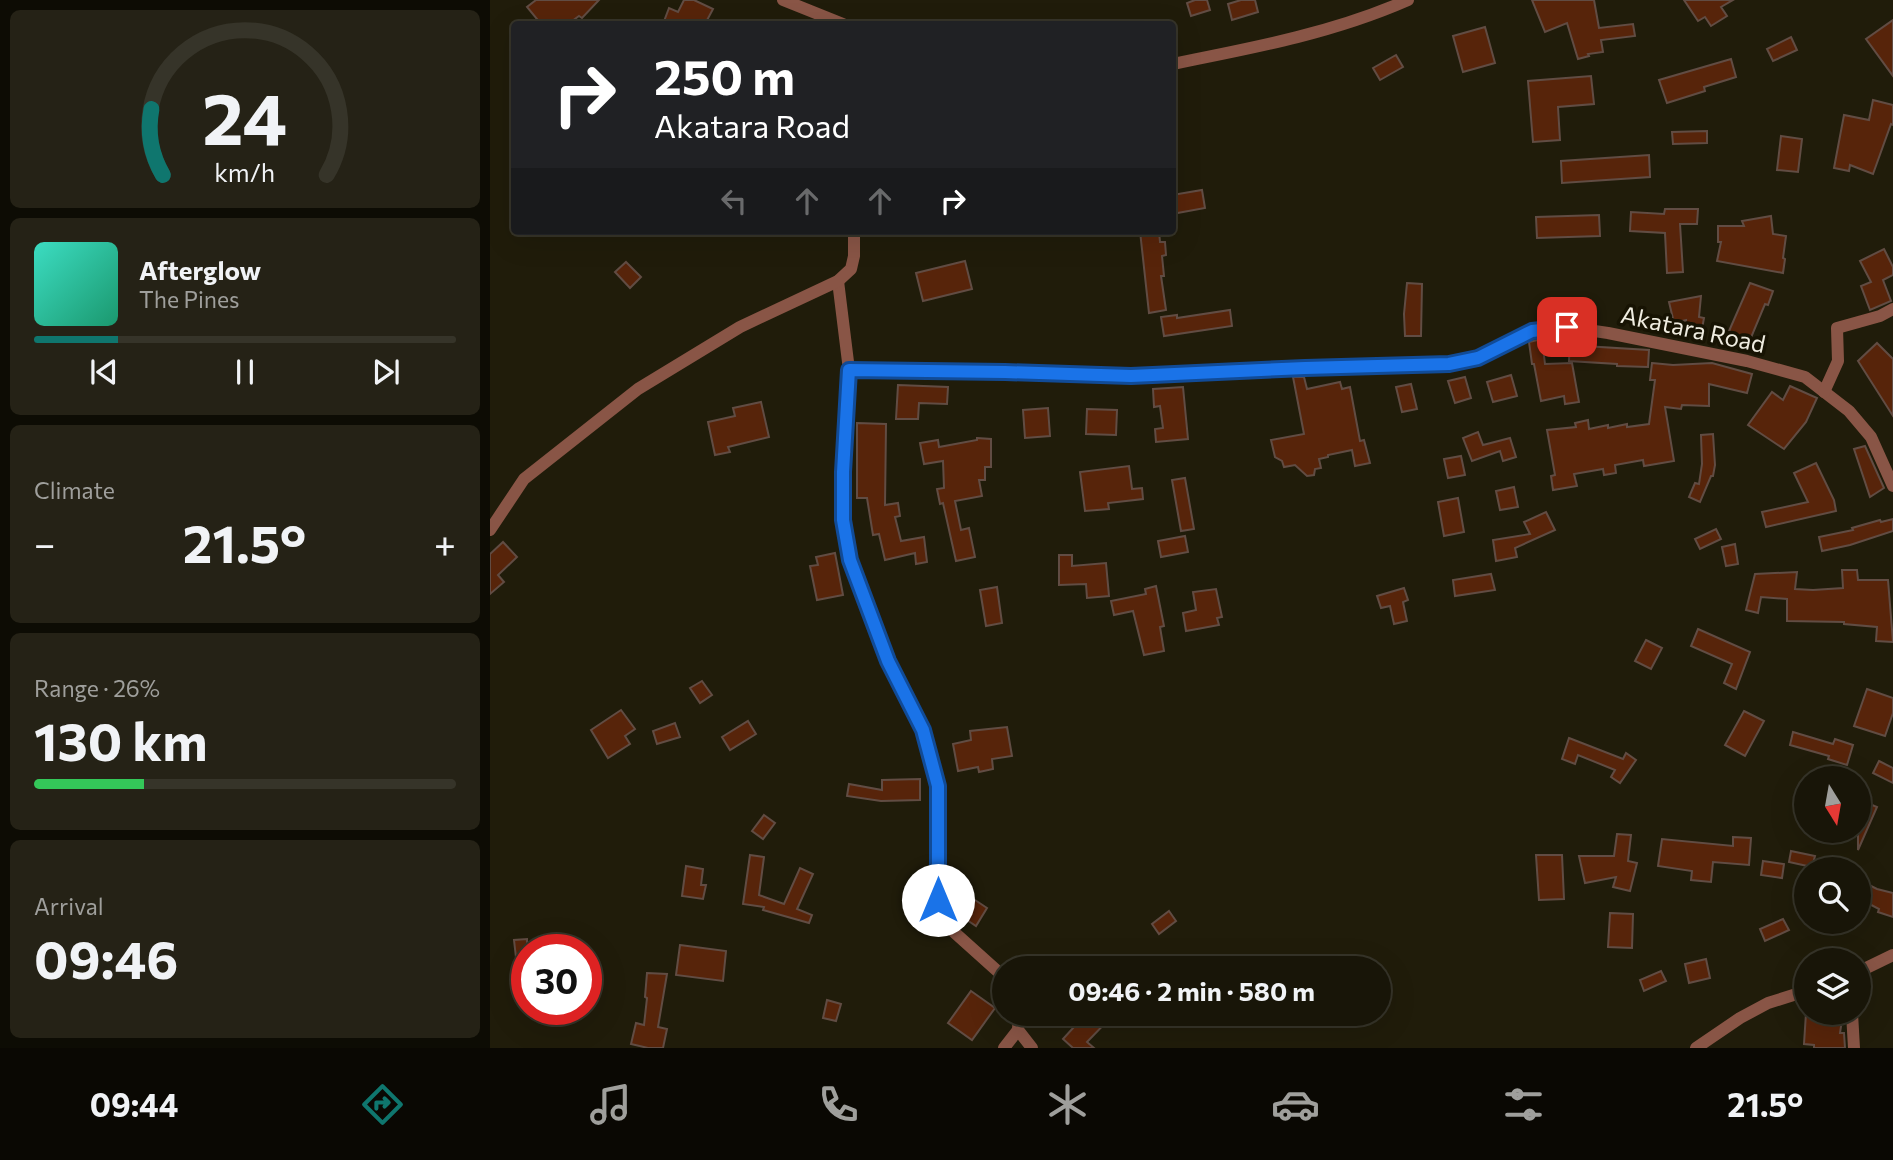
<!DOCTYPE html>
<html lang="en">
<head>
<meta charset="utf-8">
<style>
	:root { --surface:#181508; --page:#252216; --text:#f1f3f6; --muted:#9f9f9c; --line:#363429; --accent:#0f766e }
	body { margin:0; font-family:Commissioner,sans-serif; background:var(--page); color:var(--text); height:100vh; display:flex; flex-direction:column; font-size:26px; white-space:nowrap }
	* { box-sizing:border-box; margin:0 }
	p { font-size:23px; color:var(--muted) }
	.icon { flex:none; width:38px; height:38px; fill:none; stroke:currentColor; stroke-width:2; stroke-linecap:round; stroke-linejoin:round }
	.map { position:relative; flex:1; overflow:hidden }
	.drawer { display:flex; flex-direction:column; gap:10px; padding:10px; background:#0d0c04; width:490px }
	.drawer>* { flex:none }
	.top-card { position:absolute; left:21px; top:21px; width:665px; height:214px; border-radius:7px; box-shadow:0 7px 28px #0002,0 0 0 2px var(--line); background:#202124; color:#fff; overflow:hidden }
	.needle { width:46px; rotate:169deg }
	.tools { position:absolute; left:1304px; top:766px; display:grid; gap:14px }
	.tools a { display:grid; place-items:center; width:77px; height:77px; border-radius:50%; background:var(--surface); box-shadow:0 7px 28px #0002,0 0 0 2px var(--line); font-size:35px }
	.speed { position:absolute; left:21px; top:934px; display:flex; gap:14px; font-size:35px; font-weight:700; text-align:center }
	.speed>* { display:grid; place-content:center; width:91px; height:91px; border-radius:50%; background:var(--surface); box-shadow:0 7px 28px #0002,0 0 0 2px var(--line); line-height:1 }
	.speed .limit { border:10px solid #d22; background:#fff; color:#111 }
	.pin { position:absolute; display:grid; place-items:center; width:60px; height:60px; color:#fff; margin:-30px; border-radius:14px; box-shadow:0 4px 10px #0006 }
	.me { position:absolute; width:77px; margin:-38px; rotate:0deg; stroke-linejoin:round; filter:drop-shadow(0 0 5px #0008) }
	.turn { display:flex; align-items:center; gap:24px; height:147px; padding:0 28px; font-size:32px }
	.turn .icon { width:91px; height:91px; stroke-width:2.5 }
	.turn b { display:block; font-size:49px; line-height:60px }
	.lanes { display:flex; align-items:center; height:66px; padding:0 28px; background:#0003; justify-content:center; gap:35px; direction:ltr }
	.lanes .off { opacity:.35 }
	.big { font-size:52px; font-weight:700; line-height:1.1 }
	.drawer .tile { flex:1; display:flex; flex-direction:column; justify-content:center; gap:10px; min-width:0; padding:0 24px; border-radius:10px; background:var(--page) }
	.drawer .dial { align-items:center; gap:0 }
	.dial svg { height:182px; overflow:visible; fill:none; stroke:var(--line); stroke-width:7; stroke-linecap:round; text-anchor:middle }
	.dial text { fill:var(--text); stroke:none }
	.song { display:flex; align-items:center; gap:21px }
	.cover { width:84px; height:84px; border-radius:10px; background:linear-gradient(135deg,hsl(170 70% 55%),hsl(160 70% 35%)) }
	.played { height:7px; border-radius:4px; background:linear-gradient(90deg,var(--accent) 20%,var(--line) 20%) }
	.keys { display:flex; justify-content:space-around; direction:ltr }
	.heat { display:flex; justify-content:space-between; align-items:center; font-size:38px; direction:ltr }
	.charge { height:10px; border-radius:5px; background:linear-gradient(90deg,#34c759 26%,var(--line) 0) }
	.trip { position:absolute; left:502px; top:956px; width:399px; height:70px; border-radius:35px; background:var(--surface); box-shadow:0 7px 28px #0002,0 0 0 2px var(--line); font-weight:700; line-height:70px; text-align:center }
	.menu { display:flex; height:112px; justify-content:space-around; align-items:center; background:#0a0803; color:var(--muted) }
	.menu .icon { width:49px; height:49px }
	.menu .active { color:var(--accent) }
	.menu b { font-size:32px; color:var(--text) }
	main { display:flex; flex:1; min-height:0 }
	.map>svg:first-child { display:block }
	.building { fill:#57240a; stroke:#614c43; stroke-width:2 }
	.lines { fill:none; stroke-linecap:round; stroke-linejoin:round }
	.minor { stroke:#895546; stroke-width:12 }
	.route-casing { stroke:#114b97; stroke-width:18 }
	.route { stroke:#1a73e8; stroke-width:12 }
	.labels { text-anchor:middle; stroke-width:7; stroke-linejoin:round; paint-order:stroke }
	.street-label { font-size:24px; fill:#efece0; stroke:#171303 }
</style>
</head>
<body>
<main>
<section class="drawer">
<div class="tile dial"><svg viewBox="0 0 100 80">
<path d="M14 69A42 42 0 1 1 86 69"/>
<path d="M14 69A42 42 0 0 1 9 40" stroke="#0f766e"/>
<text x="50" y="56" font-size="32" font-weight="700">24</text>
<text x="50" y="72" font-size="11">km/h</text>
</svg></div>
<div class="tile">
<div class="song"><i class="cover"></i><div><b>Afterglow</b><p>The Pines</p></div></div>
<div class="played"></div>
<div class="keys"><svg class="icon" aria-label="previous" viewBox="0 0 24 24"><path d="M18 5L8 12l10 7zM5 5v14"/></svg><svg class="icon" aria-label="pause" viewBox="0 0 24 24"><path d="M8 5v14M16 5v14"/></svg><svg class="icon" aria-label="next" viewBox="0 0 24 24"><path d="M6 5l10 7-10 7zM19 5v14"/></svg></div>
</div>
<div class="tile"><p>Climate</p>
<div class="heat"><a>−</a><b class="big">21.5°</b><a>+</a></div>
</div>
<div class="tile"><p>Range · 26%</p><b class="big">130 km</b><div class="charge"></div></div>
<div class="tile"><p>Arrival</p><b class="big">09:46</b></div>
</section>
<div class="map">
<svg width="1403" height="1048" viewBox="0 0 1403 1048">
	<rect width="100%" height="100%" fill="#201c0a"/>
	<!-- building -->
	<g class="building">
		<polygon points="46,0 109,0 92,18 89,16 78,24 51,24 37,7"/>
		<polygon points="194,0 204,0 223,9 215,24 173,24 179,8 188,12"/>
		<polygon points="705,0 717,0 720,10 701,16 697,3"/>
		<polygon points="751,0 765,0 768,12 742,20 738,4"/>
		<polygon points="1042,0 1104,0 1109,28 1143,24 1145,36 1111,40 1113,52 1098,54 1099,56 1088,59 1077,23 1055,32"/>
		<polygon points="1194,0 1243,0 1231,7 1237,16 1221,26 1215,17 1208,21"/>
		<polygon points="1403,20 1403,76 1376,39"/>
		<polygon points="995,27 1005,63 973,72 963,36"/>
		<polygon points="1301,37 1307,50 1283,61 1277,49"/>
		<polygon points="906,55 913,67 890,80 883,68"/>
		<polygon points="1241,59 1246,77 1214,87 1215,91 1177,103 1169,80"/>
		<polygon points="1101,76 1104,104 1068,107 1070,140 1043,142 1038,81"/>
		<polygon points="1383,100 1403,105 1403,125 1401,124 1383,174 1360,165 1359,171 1344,168 1354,115 1379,120"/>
		<polygon points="1217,131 1217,143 1183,144 1182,132"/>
		<polygon points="1291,136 1312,139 1308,172 1287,170"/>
		<polygon points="1159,155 1160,177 1072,183 1071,161"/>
		<polygon points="712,190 715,208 682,214 682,195"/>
		<polygon points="1175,209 1208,209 1207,224 1190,224 1193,272 1177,273 1175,233 1140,231 1141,212 1174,214"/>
		<polygon points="1109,215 1110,236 1047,238 1046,217"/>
		<polygon points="1281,216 1283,234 1296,236 1293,258 1295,259 1293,273 1227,261 1231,242 1228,242 1228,226 1254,226 1252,221"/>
		<polygon points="650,231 669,231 670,242 675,242 676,255 672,256 674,276 671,276 676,310 659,313"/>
		<polygon points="1394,249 1403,267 1403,275 1393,280 1401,301 1380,310 1371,286 1381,282 1370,261"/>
		<polygon points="475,261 482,289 433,301 426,273"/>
		<polygon points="136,262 151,277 140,288 125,272"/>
		<polygon points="917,283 932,284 931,336 915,336 914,314"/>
		<polygon points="1260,283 1283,291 1278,305 1275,304 1260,340 1239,331"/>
		<polygon points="1211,296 1209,317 1214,318 1212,329 1195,327 1196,320 1184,323 1179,302"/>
		<polygon points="740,310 742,326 674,336 671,317 687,315 687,318"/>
		<polygon points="1080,336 1094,338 1094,346 1159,350 1158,367 1127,366 1127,364 1079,361"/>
		<polygon points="1052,339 1055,364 1082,363 1089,402 1075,404 1074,396 1051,401 1044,364 1042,364 1039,342"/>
		<polygon points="1387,343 1403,359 1403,416 1368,361"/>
		<polygon points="1162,363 1183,365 1222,363 1262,374 1257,393 1219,384 1219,406 1192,405 1191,409 1175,407 1184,461 1154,466 1153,460 1125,465 1126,473 1114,475 1113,469 1084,474 1087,486 1063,490 1061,476 1065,475 1057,430 1086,427 1085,423 1098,420 1099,429 1118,425 1118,428 1137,424 1137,427 1159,424 1165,380 1160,380"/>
		<polygon points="1021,375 1027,396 1003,402 997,382"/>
		<polygon points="803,377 814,377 817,389 850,382 852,389 860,387 870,441 874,440 880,463 865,466 862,450 838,455 838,457 829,459 831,468 825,469 824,475 817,476 805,465 794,467 792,461 785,457 781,440 814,434"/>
		<polygon points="975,377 981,398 965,403 958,381"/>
		<polygon points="921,384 927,409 912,412 906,387"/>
		<polygon points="408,385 458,387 457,404 429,403 428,419 406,419"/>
		<polygon points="1300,386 1327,398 1316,422 1294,449 1258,425 1282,392 1293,400"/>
		<polygon points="693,387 698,439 666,442 665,429 673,428 670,406 664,407 663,389"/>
		<polygon points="271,402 279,437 238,447 240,452 225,455 218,422 245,416 243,408"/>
		<polygon points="558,408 560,436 535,438 533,410"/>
		<polygon points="597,409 627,410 626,435 596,434"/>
		<polygon points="367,423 396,424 395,505 408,503 410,516 405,517 411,541 434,537 437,562 426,564 425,553 395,560 389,534 383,535 377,498 367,498"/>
		<polygon points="988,432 993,445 1020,438 1026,457 1013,461 1010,451 982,461 973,438"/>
		<polygon points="1223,434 1225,465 1223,476 1221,476 1210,502 1199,497 1205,483 1209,484 1212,464 1211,435"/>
		<polygon points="487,438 501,439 501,467 495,467 495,480 489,480 492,496 465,501 471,530 479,528 485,557 466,561 453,503 450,504 447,489 454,488 453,461 434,464 430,443 448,440 449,447 487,440"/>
		<polygon points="1375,446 1394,488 1380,497 1364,449"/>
		<polygon points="971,456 975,475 958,478 954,459"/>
		<polygon points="1326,463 1344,500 1346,511 1276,527 1272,512 1318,502 1304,473"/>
		<polygon points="639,466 642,489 652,488 653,499 618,503 619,509 595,511 590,472"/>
		<polygon points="695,478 704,529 691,531 682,480"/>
		<polygon points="1024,487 1028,507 1010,510 1006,491"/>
		<polygon points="968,498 974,532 954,536 948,502"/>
		<polygon points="1056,512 1065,530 1025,548 1027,557 1006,561 1003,540 1040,534 1034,522"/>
		<polygon points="1403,519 1403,531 1360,545 1332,551 1329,537 1363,530 1362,528 1390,520 1391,522"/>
		<polygon points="1226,529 1231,539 1210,549 1205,539"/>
		<polygon points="695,536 698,552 671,557 668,541"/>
		<polygon points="13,542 27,557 8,575 14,582 0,594 0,554"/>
		<polygon points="1245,544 1248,564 1236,566 1232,547"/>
		<polygon points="345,553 353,595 327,600 320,566 328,565 326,557"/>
		<polygon points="569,555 582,555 582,566 616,563 619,596 597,598 596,584 569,585"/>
		<polygon points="1352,570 1367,570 1368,580 1398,580 1403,642 1386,641 1387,627 1354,624 1354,622 1297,621 1297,599 1271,597 1268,613 1256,610 1265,574 1307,572 1305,589 1323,590 1353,588"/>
		<polygon points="1001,574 1005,590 965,596 963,580"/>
		<polygon points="666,586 674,626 670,627 674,651 654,655 643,611 624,615 621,601 656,594 655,589"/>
		<polygon points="507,587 512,623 496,626 490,590"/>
		<polygon points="914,588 918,600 913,602 917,621 904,624 900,606 891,608 887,596"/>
		<polygon points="726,589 732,617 727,618 729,625 696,631 693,613 706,610 703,592"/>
		<polygon points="1208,629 1260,652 1246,689 1234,683 1242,664 1201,646"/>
		<polygon points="1156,640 1172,648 1161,669 1145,661"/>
		<polygon points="212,681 222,695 210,703 200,688"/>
		<polygon points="1377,689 1403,698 1403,713 1395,736 1364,726"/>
		<polygon points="131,710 145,729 135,736 140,744 118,758 101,730"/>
		<polygon points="1254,711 1274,721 1255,756 1235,745"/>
		<polygon points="258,721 266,734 240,750 232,737"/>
		<polygon points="185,723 190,737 167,744 163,731"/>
		<polygon points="517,727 522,756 502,759 503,769 489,772 488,767 468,771 463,744 481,740 480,731"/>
		<polygon points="1303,732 1343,744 1345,739 1363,745 1357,765 1338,759 1339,756 1300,745"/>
		<polygon points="1079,738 1133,759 1136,753 1146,760 1130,783 1121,777 1125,770 1088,755 1085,764 1072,759"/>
		<polygon points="1389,761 1403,768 1403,783 1383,773"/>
		<polygon points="430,779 430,800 391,801 357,796 359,784 392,790 392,780"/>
		<polygon points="1368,799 1387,807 1368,850"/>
		<polygon points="274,815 285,823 273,839 262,831"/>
		<polygon points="1127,834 1141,835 1138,861 1147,863 1140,891 1123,887 1126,877 1095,883 1089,856 1124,856"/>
		<polygon points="1243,837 1261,838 1259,865 1223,862 1221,882 1201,880 1202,871 1168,866 1172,839 1243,846"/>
		<polygon points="1301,851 1325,856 1322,867 1299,862"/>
		<polygon points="260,855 274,857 269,895 294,904 310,868 323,874 307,909 322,915 319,923 273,910 274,907 253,904"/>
		<polygon points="1046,855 1072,855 1074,899 1049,900"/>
		<polygon points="1273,861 1294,864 1292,878 1271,875"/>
		<polygon points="196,866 213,869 211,885 216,885 213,899 192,896"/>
		<polygon points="1375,883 1387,889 1403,893 1403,917 1388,912 1389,909 1368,898"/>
		<polygon points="485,900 497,908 486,926 474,918"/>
		<polygon points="679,911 686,921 669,934 662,924"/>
		<polygon points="1120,913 1143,914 1142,948 1118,947"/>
		<polygon points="1293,919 1299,930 1275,941 1270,929"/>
		<polygon points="37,939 37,984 29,984 24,940"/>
		<polygon points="190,945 236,951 233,981 186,975"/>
		<polygon points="1216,959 1220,978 1199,983 1195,964"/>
		<polygon points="1171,971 1176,981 1154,991 1150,980"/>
		<polygon points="157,973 177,974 168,1027 177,1029 173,1048 158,1048 141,1044 146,1023 154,1025 157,998 155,997"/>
		<polygon points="481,991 505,1008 482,1040 458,1023"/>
		<polygon points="337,1000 351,1004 346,1021 333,1018"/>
		<polygon points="570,1013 625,1013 597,1042 604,1048 583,1048 573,1039 584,1027"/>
		<polygon points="1316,1013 1353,1013 1350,1033 1354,1033 1355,1048 1324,1048 1324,1045 1314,1044"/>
	</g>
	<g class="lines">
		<!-- minor -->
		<g class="minor">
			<polyline points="293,0 353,24"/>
			<path d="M682 64C763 48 843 33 918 0"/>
			<polyline points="348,281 359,370 353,473 353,520 360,560 398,661 433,730 448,786 448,900 451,919 465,933 514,977"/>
			<polyline points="359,370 487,372 641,376 815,368 959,364 988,358 1042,331 1077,327 1118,333 1257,361 1315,377 1359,411 1381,437 1403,486"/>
			<polyline points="1334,392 1348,361 1347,328 1390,316 1403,309"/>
			<polyline points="0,530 34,479 148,389 250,327 348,281 361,269 364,256 364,231"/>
			<polyline points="1368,972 1403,955"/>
			<polyline points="529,1013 528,1030 542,1048"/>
			<polyline points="1362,1013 1364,1048"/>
			<polyline points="514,1048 528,1030"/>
			<polyline points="1206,1048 1250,1018 1278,1003 1316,991"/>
		</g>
	</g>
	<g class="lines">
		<defs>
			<polyline id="route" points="448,900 448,786 433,730 398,661 360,560 353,520 353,472 359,370 515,372 641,376 815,368 959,364 988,358 1042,331 1077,327"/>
		</defs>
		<!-- route casing -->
		<use href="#route" class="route-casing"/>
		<!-- route -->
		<use href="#route" class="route"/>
	</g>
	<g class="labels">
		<!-- street labels -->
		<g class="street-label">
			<text transform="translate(1203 330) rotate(12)" y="8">Akatara Road</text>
		</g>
	</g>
</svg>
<div class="tools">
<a><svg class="needle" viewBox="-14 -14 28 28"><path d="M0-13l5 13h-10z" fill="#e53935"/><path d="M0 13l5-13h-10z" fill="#9f9f9c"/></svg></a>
<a><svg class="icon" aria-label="search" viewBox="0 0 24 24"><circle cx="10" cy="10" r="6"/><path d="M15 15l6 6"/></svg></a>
<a><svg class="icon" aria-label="layers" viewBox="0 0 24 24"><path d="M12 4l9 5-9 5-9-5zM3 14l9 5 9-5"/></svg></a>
</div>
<div class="speed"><div class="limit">30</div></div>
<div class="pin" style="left:1077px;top:327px;background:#d93025"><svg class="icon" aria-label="arrive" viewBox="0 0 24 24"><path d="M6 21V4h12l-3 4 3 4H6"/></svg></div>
<svg class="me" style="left:448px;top:900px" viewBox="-20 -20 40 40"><circle r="19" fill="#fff"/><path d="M0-13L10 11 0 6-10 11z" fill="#1a73e8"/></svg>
<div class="trip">09:46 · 2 min · 580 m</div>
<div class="top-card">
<div class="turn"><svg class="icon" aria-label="right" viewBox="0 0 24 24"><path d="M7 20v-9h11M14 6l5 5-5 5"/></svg><div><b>250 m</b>Akatara Road</div></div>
<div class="lanes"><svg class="icon off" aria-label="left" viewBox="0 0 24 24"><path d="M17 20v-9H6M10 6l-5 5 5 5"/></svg><svg class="icon off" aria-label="ahead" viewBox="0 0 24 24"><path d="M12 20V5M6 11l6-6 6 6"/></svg><svg class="icon off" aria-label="ahead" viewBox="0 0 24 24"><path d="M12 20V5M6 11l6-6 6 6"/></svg><svg class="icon" aria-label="right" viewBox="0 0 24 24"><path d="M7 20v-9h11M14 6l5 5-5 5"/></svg></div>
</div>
</div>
</main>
<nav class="menu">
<b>09:44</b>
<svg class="icon active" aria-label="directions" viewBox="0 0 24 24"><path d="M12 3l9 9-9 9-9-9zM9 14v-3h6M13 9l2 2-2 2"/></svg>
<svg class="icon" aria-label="music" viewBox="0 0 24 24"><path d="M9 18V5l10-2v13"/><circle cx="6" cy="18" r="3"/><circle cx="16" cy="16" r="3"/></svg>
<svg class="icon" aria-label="phone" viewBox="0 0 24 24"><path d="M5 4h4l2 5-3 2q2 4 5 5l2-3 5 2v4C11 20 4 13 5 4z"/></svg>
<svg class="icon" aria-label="climate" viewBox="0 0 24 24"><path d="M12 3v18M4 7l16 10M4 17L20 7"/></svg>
<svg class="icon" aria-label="car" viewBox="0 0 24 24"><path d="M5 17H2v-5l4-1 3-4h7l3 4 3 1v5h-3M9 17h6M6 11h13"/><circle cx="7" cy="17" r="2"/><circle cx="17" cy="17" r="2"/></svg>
<svg class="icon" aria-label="filters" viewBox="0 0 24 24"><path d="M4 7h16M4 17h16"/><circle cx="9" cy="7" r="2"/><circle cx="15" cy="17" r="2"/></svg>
<b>21.5°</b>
</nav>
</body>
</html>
